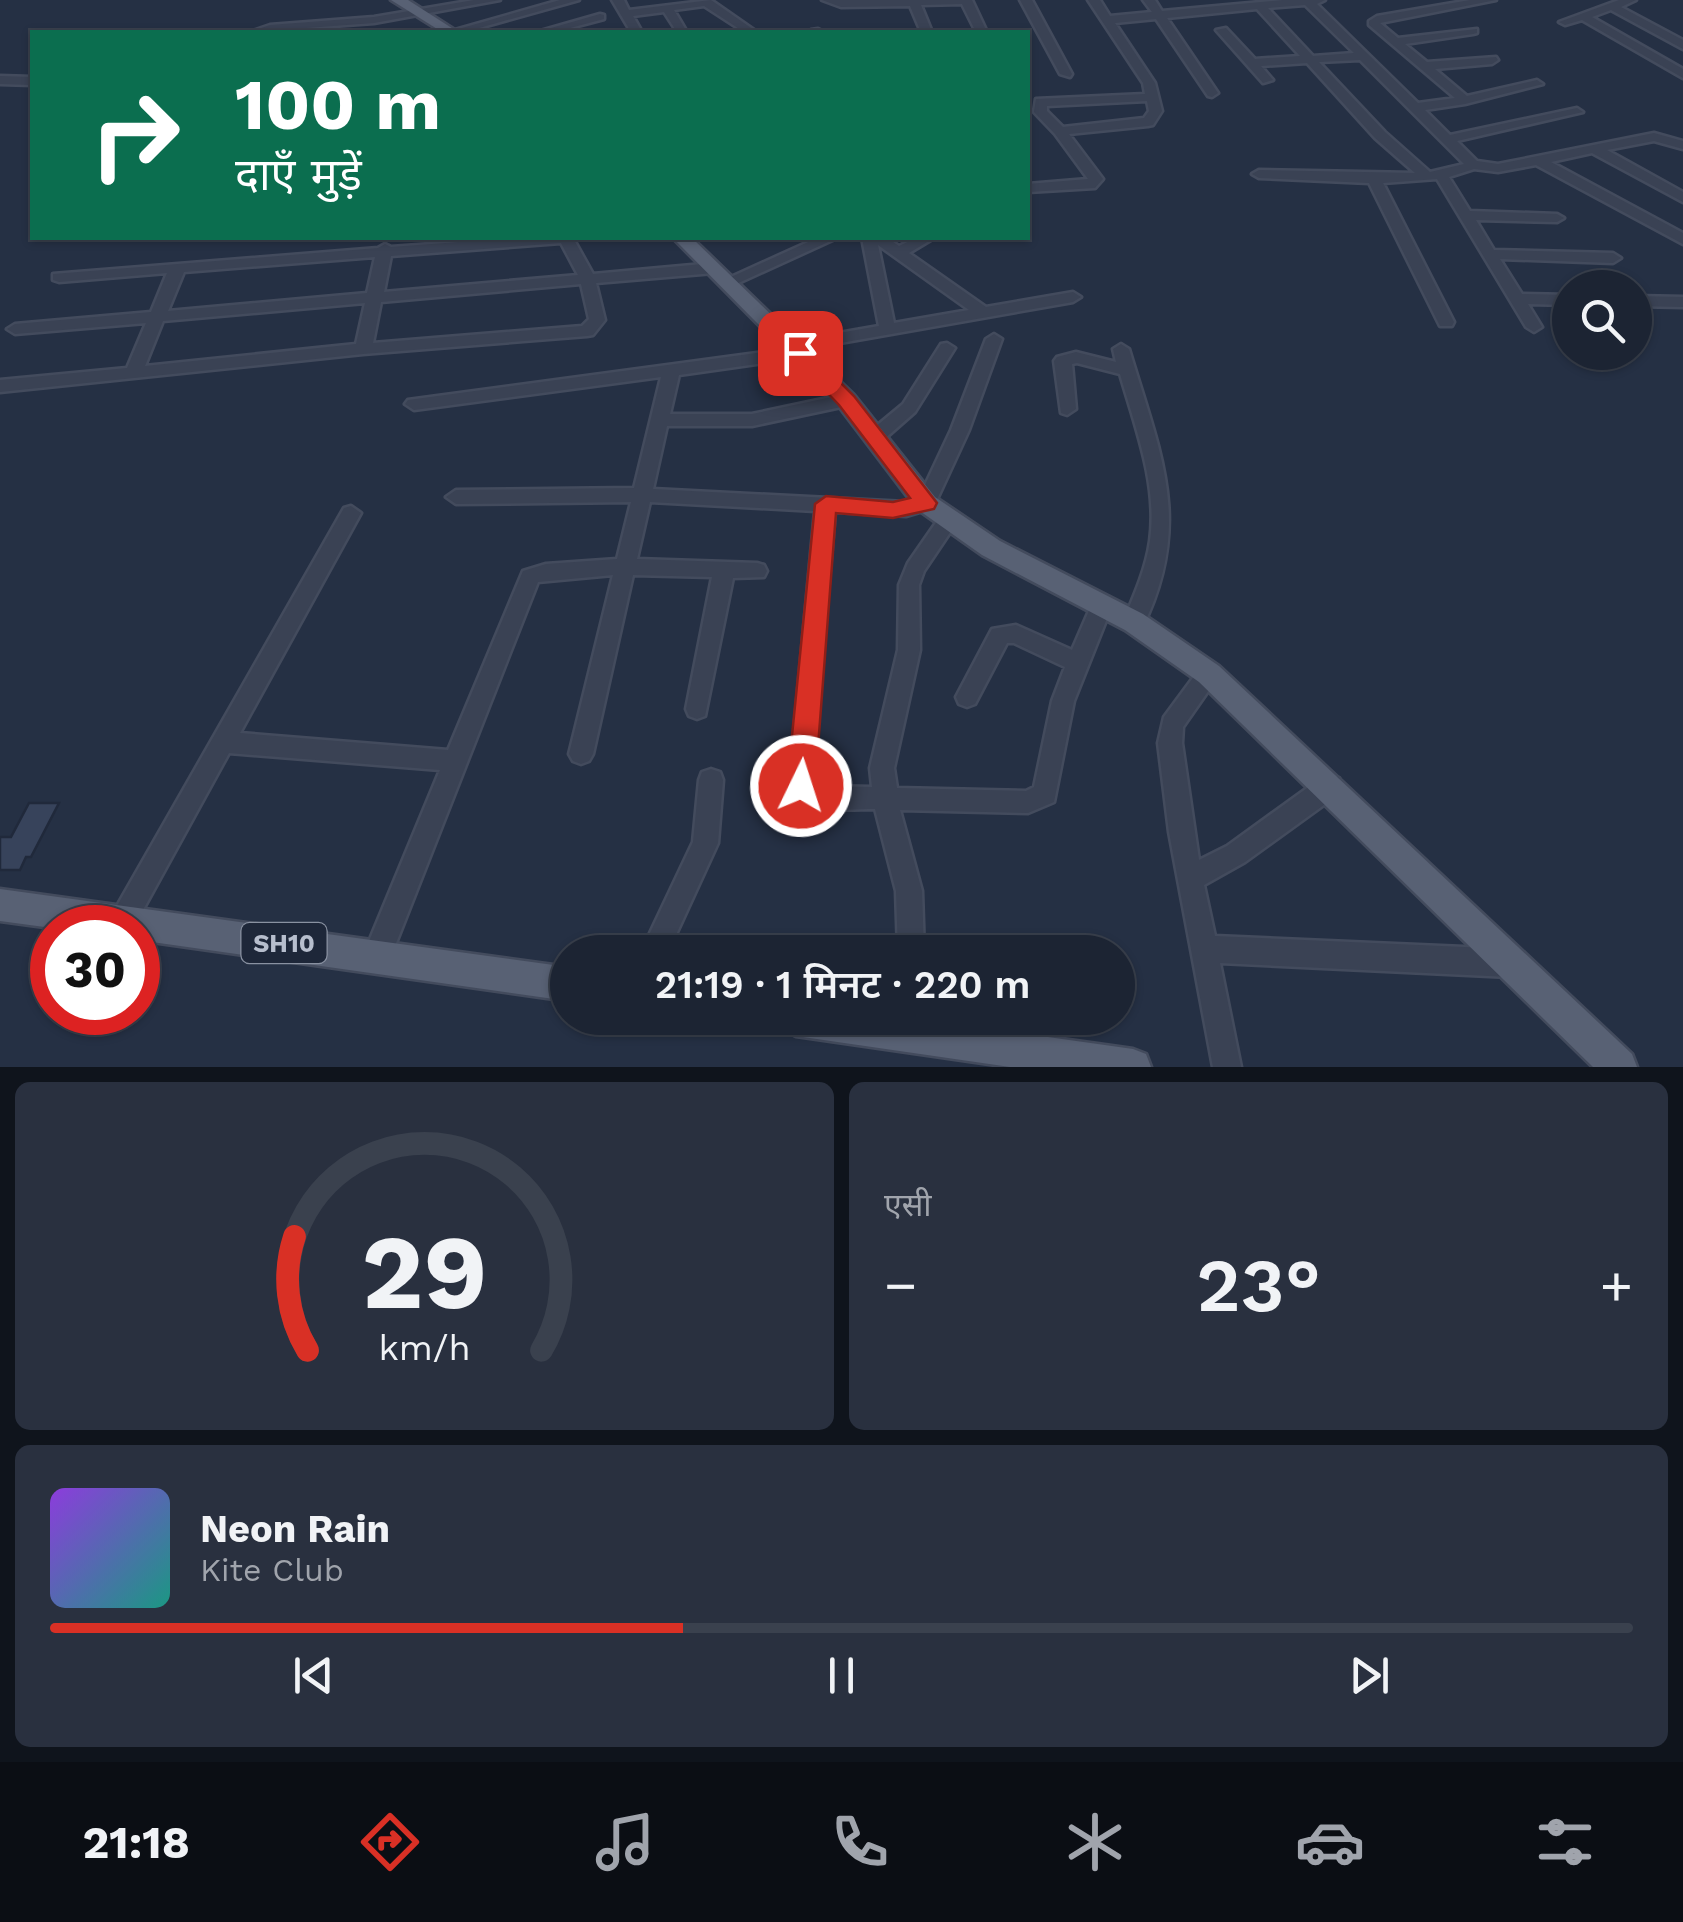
<!DOCTYPE html>
<html lang="hi">
<head>
<meta charset="utf-8">
<style>
	:root { --surface:#1c2433; --page:#29303f; --text:#f1f3f6; --muted:#a0a4ac; --line:#3a414e; --accent:#d93025 }
	body { margin:0; font-family:"Work Sans","Noto Sans Devanagari",sans-serif; background:var(--page); color:var(--text); height:100vh; display:flex; flex-direction:column; font-size:38px; white-space:nowrap }
	* { box-sizing:border-box; margin:0 }
	p { font-size:32px; color:var(--muted) }
	.icon { flex:none; width:55px; height:55px; fill:none; stroke:currentColor; stroke-width:2; stroke-linecap:round; stroke-linejoin:round }
	.map { position:relative; height:1067px; overflow:hidden }
	.panel { display:flex; flex-direction:column; gap:15px; padding:15px; background:#0f141c; flex:1 }
	.panel>* { flex:none }
	.hud { position:absolute; left:30px; top:30px; width:1000px; height:210px; border-radius:0px; box-shadow:0 2px 8px #0004,0 0 0 2px var(--line); background:#0b6e4f; color:#fff; overflow:hidden }
	.tools { position:absolute; left:1552px; top:270px; display:grid; gap:20px }
	.tools a { display:grid; place-items:center; width:100px; height:100px; border-radius:50%; background:var(--surface); box-shadow:0 2px 8px #0004,0 0 0 2px var(--line); font-size:50px }
	.speed { position:absolute; left:30px; top:905px; display:flex; gap:20px; font-size:50px; font-weight:700; text-align:center }
	.speed>* { display:grid; place-content:center; width:130px; height:130px; border-radius:50%; background:var(--surface); box-shadow:0 2px 8px #0004,0 0 0 2px var(--line); line-height:1 }
	.speed .limit { border:15px solid #d22; background:#fff; color:#111 }
	.pin { position:absolute; display:grid; place-items:center; width:85px; height:85px; color:#fff; margin:-42px; border-radius:20px; box-shadow:0 5px 15px #0006 }
	.me { position:absolute; width:110px; margin:-55px; rotate:4deg; stroke-linejoin:round; filter:drop-shadow(0 0 8px #0008) }
	.turn { display:flex; align-items:center; gap:35px; height:210px; padding:0 40px; font-size:45px }
	.turn .icon { width:130px; height:130px; stroke-width:2.5 }
	.turn b { display:block; font-size:70px; line-height:85px }
	.big { font-size:75px; font-weight:600; line-height:1.1 }
	.panel .tile { flex:1; display:flex; flex-direction:column; justify-content:center; gap:15px; min-width:0; padding:0 35px; border-radius:15px; background:var(--page) }
	.panel .dial { align-items:center; gap:0 }
	.dial svg { height:260px; overflow:visible; fill:none; stroke:var(--line); stroke-width:7; stroke-linecap:round; text-anchor:middle }
	.dial text { fill:var(--text); stroke:none }
	.song { display:flex; align-items:center; gap:30px }
	.cover { width:120px; height:120px; border-radius:15px; background:linear-gradient(135deg,hsl(270 70% 55%),hsl(170 70% 35%)) }
	.played { height:10px; border-radius:5px; background:linear-gradient(90deg,var(--accent) 40%,var(--line) 40%) }
	.keys { display:flex; justify-content:space-around; direction:ltr }
	.heat { display:flex; justify-content:space-between; align-items:center; font-size:55px; direction:ltr }
	.panel .tiles { flex:1; display:grid; gap:15px; grid-template-columns:1fr 1fr }
	.tile:last-child { grid-column:span 2 }
	.trip { position:absolute; left:550px; top:935px; width:585px; height:100px; border-radius:50px; background:var(--surface); box-shadow:0 2px 8px #0004,0 0 0 2px var(--line); font-weight:600; line-height:100px; text-align:center }
	.tabs { display:flex; height:160px; justify-content:space-around; align-items:center; background:#0b0e14; color:var(--muted) }
	.tabs .icon { width:70px; height:70px }
	.tabs .selected { color:var(--accent) }
	.tabs b { font-size:45px; color:var(--text) }
	.map>svg:first-child { display:block }
	.building { fill:#37435b; stroke:#20293b; stroke-width:2.5 }
	.lines { fill:none; stroke-linecap:round; stroke-linejoin:round }
	.minor-casing { stroke:#434b5d; stroke-width:5 }
	.major-casing { stroke:#434b5d; stroke-width:5 }
	.minor { fill:#3a4254; fill-rule:evenodd }
	.major { fill:#586174; fill-rule:evenodd }
	.route { fill:#d93025; stroke:#8d1f18; stroke-width:2.5 }
	.labels { text-anchor:middle; stroke-width:10; stroke-linejoin:round; paint-order:stroke }
	.shield { fill:#1e2739; stroke:#8991a1; stroke-width:2.5 }
	.shield-label { font-size:25px; font-weight:bold; fill:#b7becd }
</style>
</head>
<body>
<div class="map">
<svg width="1683" height="1067" viewBox="0 0 1683 1067">
	<rect width="100%" height="100%" fill="#253044"/>
	<!-- building -->
	<polygon class="building" points="29,803 59,803 31,857 26,857 20,870 0,870 0,837 11,837"/>
	<g class="lines">
		<defs>
			<g id="minor">
				<polygon points="474,0 500,0 374,23 250,32 270,25 374,17"/>
				<polygon points="560,0 579,0 465,32 448,32"/>
				<polygon points="612,0 624,0 629,10 711,0 757,32 744,32 704,6 674,10 687,32 677,32 664,12 633,16 642,32 631,32"/>
				<polygon points="822,0 972,0 987,32 976,32 962,4 921,5 932,32 921,32 910,6 841,7"/>
				<polygon points="1020,0 1032,0 1072,74 1070,77 1060,74"/>
				<path d="M1088 0H1100L1110 16 1152 12 1143 0H1155L1162 11 1283 0H1325L1317 4 1418 103 1455 98 1369 25V21L1377 16 1470 0H1496L1380 23 1398 38 1477 29V33L1473 34 1405 44 1427 62 1496 57 1498 60 1492 64 1435 69 1467 96 1537 80 1543 84 1465 104 1425 110 1450 135 1577 108 1583 112 1457 141 1477 161 1498 164 1654 133 1683 141V149L1654 141 1607 150 1683 192V202L1592 153 1551 162 1683 233V244L1536 165 1498 172 1474 169 1449 177 1470 211 1557 214 1564 218 1557 222 1476 220 1494 250 1613 253 1621 258 1613 263 1500 259 1522 294 1570 295V305L1528 304 1542 327 1534 332 1526 327 1437 179 1383 183 1454 322 1452 326H1440L1369 183 1259 178 1252 174 1259 170 1415 173 1375 138 1307 63 1261 66 1273 80 1263 83 1216 30 1226 28 1255 59 1300 56 1257 9 1167 18 1218 93 1212 97 1208 96 1156 19 1115 23 1155 83 1162 111 1153 125 1148 126 1069 134 1103 179 1095 188 1028 192V184L1088 179 1055 134 1034 112 1036 99 1145 94 1143 83ZM1305 5 1354 53 1313 56 1268 8ZM1360 60 1464 164 1430 172 1385 132 1319 62ZM1147 101 1149 111 1144 118 1063 127 1047 111V106Z"/>
				<polygon points="1619,0 1636,0 1621,7 1683,40 1683,49 1611,10 1592,17 1683,69 1683,78 1582,20 1565,25 1559,22"/>
				<polygon points="600,14 604,15 604,19 555,32 537,32"/>
				<polygon points="818,29 824,32 809,32 811,30"/>
				<polygon points="0,76 32,77 32,85 0,84"/>
				<path d="M513 238H573L593 274 714 263 722 268 714 273 596 283 605 320 593 335 587 336 363 354 0 392V380L127 368 146 323 15 334 7 329 15 324 151 312 167 273 59 282 53 280V274L378 248 385 244 391 247ZM561 243 578 275 384 292 391 256ZM375 257 367 293 168 311 184 272ZM581 284 589 319 582 326 373 343 381 302ZM365 303 356 344 145 366 163 321Z"/>
				<polygon points="817,238 837,238 734,285 728,287 720,282"/>
				<path d="M862 238H887L899 246 916 238H934L909 253 986 307 1073 292 1081 297 1073 302 806 349 808 353 800 358 679 375 670 414H752L846 394 855 400 846 406 752 426H667L653 489 906 502 919 498 951 430 986 339 994 334 1002 339 969 430 933 508 906 516 835 512 812 772 813 780 821 786 872 787 870 768 898 650 899 585 908 563 942 514H956L959 519 924 571 919 585 920 650 894 768 897 788 1026 791 1034 787 1052 701 1065 667 1014 643H1007L975 704 967 707 959 704 956 697 992 629 1016 625 1072 650 1095 597H1109L1113 603 1074 701 1054 802 1028 813 900 810 922 891 924 952H898L896 891 875 809C847 809 803 816 789 786L815 511 650 502 637 559 757 563 764 565 767 571 764 577 733 578 705 716 697 719 689 716 686 709 712 577 633 575 593 754 589 761 581 764 573 761 569 754 613 575 538 582 387 966 377 970 367 966 363 956 440 770 229 753 133 928H111L109 922 113 913 344 508 351 506 361 513 240 733 448 750 523 571 546 564 617 559 631 502 456 504 446 497 456 490 634 488 661 377 414 410 405 404 408 400 787 349V342L793 341 879 326ZM878 245 969 310 894 323Z"/>
				<polygon points="1635,296 1683,297 1683,307 1635,306"/>
				<polygon points="947,343 955,348 915,412 882,441 868,441 866,437 868,433 903,404 941,344"/>
				<path d="M1121 344 1129 349C1160 453 1194 523 1142 628L1134 631 1126 628 1123 622C1134 596 1146 569 1150 541 1158 485 1135 426 1120 374L1077 363 1072 364 1076 409 1067 415 1061 413 1054 361 1057 357 1076 352 1116 362 1113 349Z"/>
				<polygon points="1209,665 1217,667 1220,674 1183,727 1182,743 1199,860 1227,846 1321,778 1330,775 1339,778 1342,786 1339,794 1245,862 1204,885 1215,936 1510,949 1520,953 1524,963 1520,973 1510,977 1220,963 1241,1067 1213,1067 1169,832 1158,743 1164,717 1201,667"/>
				<polygon points="711,769 720,772 723,780 718,843 668,952 641,952 693,842 699,780 702,772"/>
			</g>
			<g id="major">
				<polygon points="391,0 408,0 458,32 442,32"/>
				<polygon points="673,238 692,238 854,395 935,497 1000,541 1143,614 1219,666 1632,1054 1637,1067 1593,1067 1199,682 1125,630 982,555 917,509 838,405"/>
				<polygon points="0,889 568,967 568,1001 138,940 138,928 52,928 0,921"/>
				<polygon points="778,1018 914,1018 1133,1049 1146,1054 1151,1067 1010,1067 796,1036 784,1030"/>
			</g>
		</defs>
		<!-- minor casing -->
		<use href="#minor" class="minor-casing"/>
		<!-- major casing -->
		<use href="#major" class="major-casing"/>
		<!-- minor -->
		<use href="#minor" class="minor"/>
		<!-- major -->
		<use href="#major" class="major"/>
	</g>
	<!-- route -->
	<polygon class="route" points="800,347 807,349 854,396 937,503 934,509 893,518 836,513 815,786 811,795 801,798 792,795 787,786 815,504 826,496 893,502 910,498 839,405 794,358 791,353"/>
	<g class="labels">
		<!-- shield labels -->
		<rect class="shield" x="241.5" y="923" width="85" height="40" rx="8"/>
		<g class="shield-label">
			<text x="284" y="952">SH10</text>
		</g>
	</g>
</svg>
<div class="tools">
<a><svg class="icon" aria-label="search" viewBox="0 0 24 24"><circle cx="10" cy="10" r="6"/><path d="M15 15l6 6"/></svg></a>
</div>
<div class="speed"><div class="limit">30</div></div>
<div class="pin" style="left:800px;top:353px;background:#d93025"><svg class="icon" aria-label="arrive" viewBox="0 0 24 24"><path d="M6 21V4h12l-3 4 3 4H6"/></svg></div>
<svg class="me" style="left:801px;top:786px" viewBox="-20 -20 40 40"><circle r="17" fill="#d93025" stroke="#fff" stroke-width="3"/><path d="M0-11L8 9 0 5-8 9z" fill="#fff"/></svg>
<div class="trip">21:19 · 1 मिनट · 220 m</div>
<div class="hud">
<div class="turn"><svg class="icon" aria-label="right" viewBox="0 0 24 24"><path d="M7 20v-9h11M14 6l5 5-5 5"/></svg><div><b>100 m</b>दाएँ मुड़ें</div></div>
</div>
</div>
<section class="panel">
<div class="tiles">
<div class="tile dial"><svg viewBox="0 0 100 80">
<path d="M14 69A42 42 0 1 1 86 69"/>
<path d="M14 69A42 42 0 0 1 10 34" stroke="#d93025"/>
<text x="50" y="56" font-size="32" font-weight="700">29</text>
<text x="50" y="72" font-size="11">km/h</text>
</svg></div>
<div class="tile"><p>एसी</p>
<div class="heat"><a>−</a><b class="big">23°</b><a>+</a></div>
</div>
<div class="tile">
<div class="song"><i class="cover"></i><div><b>Neon Rain</b><p>Kite Club</p></div></div>
<div class="played"></div>
<div class="keys"><svg class="icon" aria-label="previous" viewBox="0 0 24 24"><path d="M18 5L8 12l10 7zM5 5v14"/></svg><svg class="icon" aria-label="pause" viewBox="0 0 24 24"><path d="M8 5v14M16 5v14"/></svg><svg class="icon" aria-label="next" viewBox="0 0 24 24"><path d="M6 5l10 7-10 7zM19 5v14"/></svg></div>
</div>
</div>
</section>
<nav class="tabs">
<b>21:18</b>
<svg class="icon selected" aria-label="directions" viewBox="0 0 24 24"><path d="M12 3l9 9-9 9-9-9zM9 14v-3h6M13 9l2 2-2 2"/></svg>
<svg class="icon" aria-label="music" viewBox="0 0 24 24"><path d="M9 18V5l10-2v13"/><circle cx="6" cy="18" r="3"/><circle cx="16" cy="16" r="3"/></svg>
<svg class="icon" aria-label="phone" viewBox="0 0 24 24"><path d="M5 4h4l2 5-3 2q2 4 5 5l2-3 5 2v4C11 20 4 13 5 4z"/></svg>
<svg class="icon" aria-label="climate" viewBox="0 0 24 24"><path d="M12 3v18M4 7l16 10M4 17L20 7"/></svg>
<svg class="icon" aria-label="car" viewBox="0 0 24 24"><path d="M5 17H2v-5l4-1 3-4h7l3 4 3 1v5h-3M9 17h6M6 11h13"/><circle cx="7" cy="17" r="2"/><circle cx="17" cy="17" r="2"/></svg>
<svg class="icon" aria-label="filters" viewBox="0 0 24 24"><path d="M4 7h16M4 17h16"/><circle cx="9" cy="7" r="2"/><circle cx="15" cy="17" r="2"/></svg>
</nav>
</body>
</html>
